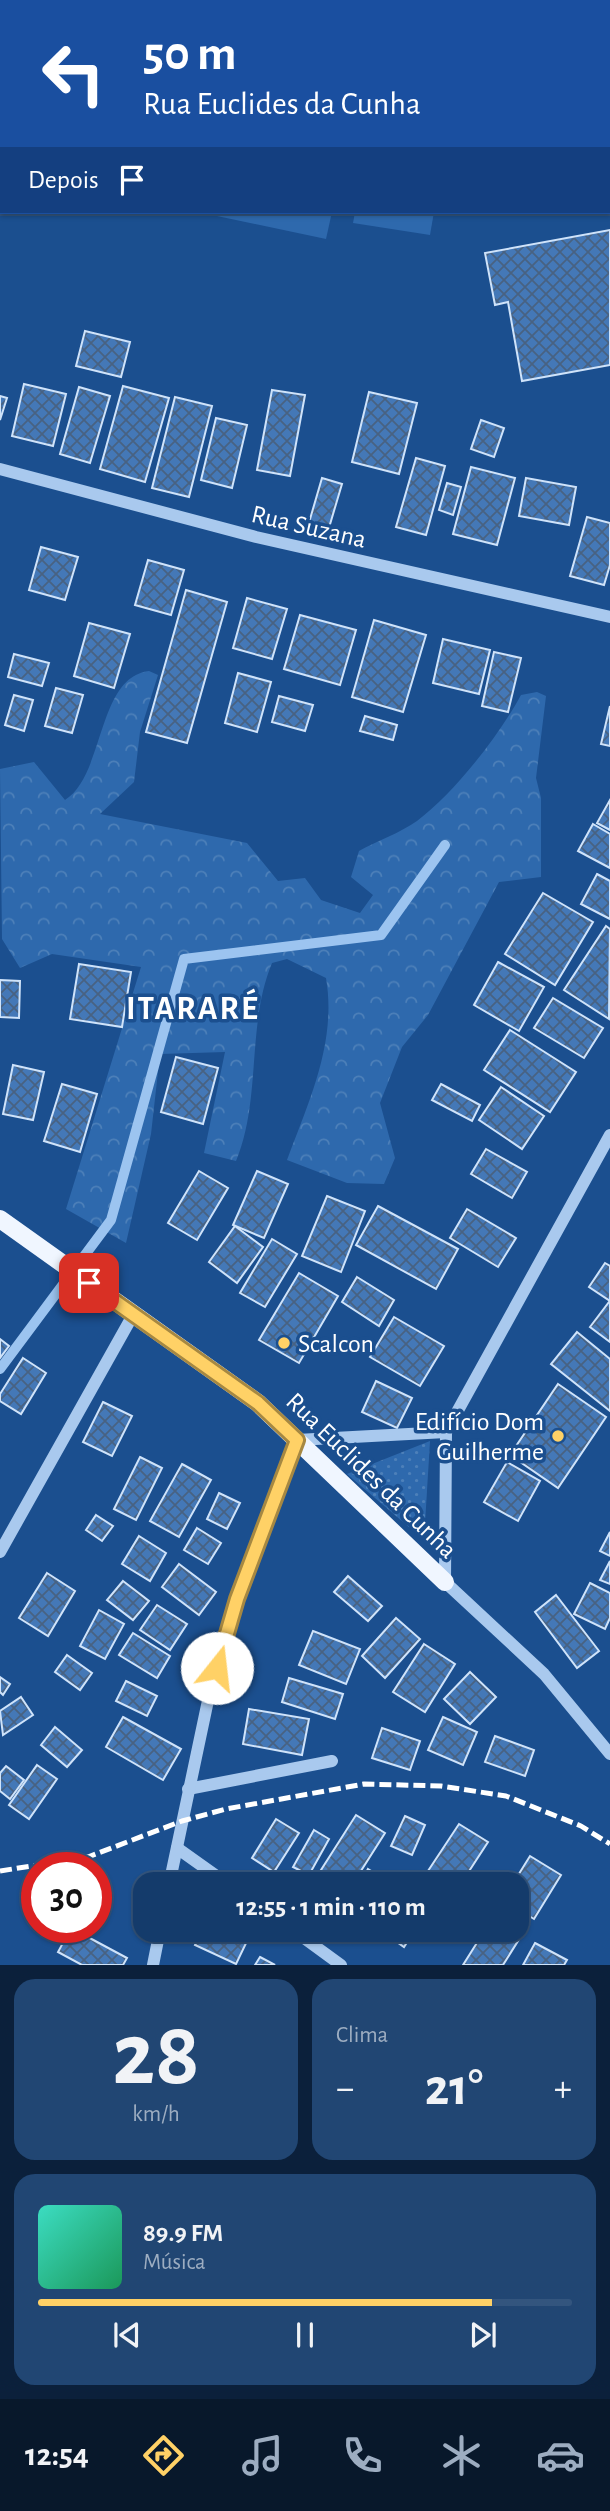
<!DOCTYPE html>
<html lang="pt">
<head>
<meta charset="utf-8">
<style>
	:root { --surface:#143b6b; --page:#214673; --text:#f1f3f6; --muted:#9dadc1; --line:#33557e; --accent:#ffd166 }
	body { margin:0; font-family:"Alegreya Sans",sans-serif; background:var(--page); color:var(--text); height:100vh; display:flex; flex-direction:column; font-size:26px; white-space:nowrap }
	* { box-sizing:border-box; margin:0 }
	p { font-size:23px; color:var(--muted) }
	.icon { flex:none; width:38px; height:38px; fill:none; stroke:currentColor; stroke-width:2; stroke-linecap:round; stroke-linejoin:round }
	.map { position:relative; height:1965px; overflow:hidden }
	.side { display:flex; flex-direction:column; gap:14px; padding:14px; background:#0b203b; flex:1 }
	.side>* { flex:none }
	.banner { position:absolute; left:0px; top:0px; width:611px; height:214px; box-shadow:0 2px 5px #0004,0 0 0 2px var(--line); background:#1a4fa0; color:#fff; overflow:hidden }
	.speed { position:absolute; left:21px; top:1852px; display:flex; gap:14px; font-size:35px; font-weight:700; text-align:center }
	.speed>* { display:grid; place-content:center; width:91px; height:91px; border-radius:50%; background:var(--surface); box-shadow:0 2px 5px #0004,0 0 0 2px var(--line); line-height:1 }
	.speed .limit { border:10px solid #d22; background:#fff; color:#111 }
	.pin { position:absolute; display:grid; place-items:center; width:60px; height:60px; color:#fff; margin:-30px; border-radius:14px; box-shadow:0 4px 10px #0006 }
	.me { position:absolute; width:77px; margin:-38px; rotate:16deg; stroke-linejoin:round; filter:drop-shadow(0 0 5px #0008) }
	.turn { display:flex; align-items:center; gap:24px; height:147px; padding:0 28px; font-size:32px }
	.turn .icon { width:91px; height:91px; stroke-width:2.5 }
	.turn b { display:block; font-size:49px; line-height:60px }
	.then { display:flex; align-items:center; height:66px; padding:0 28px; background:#0003; gap:14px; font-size:26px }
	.big { font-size:52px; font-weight:600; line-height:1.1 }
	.side .tile { flex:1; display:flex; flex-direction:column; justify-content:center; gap:10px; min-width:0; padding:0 24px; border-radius:21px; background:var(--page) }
	.side .dial { align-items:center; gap:0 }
	.dial b { font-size:91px; line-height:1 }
	.song { display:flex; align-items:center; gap:21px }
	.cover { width:84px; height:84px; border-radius:10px; background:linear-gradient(135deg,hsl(170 70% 55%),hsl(150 70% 35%)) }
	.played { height:7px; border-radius:4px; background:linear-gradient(90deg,var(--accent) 85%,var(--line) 85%) }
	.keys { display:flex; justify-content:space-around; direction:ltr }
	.heat { display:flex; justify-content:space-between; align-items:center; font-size:38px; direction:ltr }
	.side .tiles { flex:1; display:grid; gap:14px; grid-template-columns:1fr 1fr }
	.tile:last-child { grid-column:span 2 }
	.trip { position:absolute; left:133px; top:1872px; width:396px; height:70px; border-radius:21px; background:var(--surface); box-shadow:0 2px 5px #0004,0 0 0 2px var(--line); font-weight:600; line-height:70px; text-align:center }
	.tabs { display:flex; height:112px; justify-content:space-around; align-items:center; background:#08182b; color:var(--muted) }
	.tabs .icon { width:49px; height:49px }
	.tabs .selected { color:var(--accent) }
	.tabs b { font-size:32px; color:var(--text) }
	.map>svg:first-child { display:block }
	.grass { fill:#2e69ad }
	.forest { fill:url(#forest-crowns) }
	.park { fill:url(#park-dots) }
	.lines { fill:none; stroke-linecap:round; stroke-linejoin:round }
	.stream { stroke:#9cc4f0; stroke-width:10 }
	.building { fill:url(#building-cross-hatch); stroke:#cfe3fa; stroke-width:2 }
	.minor { stroke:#a9c9ee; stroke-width:12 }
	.major { stroke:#f0f6ff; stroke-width:18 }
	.rail { stroke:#fff; stroke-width:5; stroke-dasharray:12 5; stroke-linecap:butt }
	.route-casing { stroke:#a68842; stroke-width:18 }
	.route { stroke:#ffd166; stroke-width:12 }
	.poi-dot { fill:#ffd166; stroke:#1b4f8f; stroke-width:2.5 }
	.labels { text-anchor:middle; stroke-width:7; stroke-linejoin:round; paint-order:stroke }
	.street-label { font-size:26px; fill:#fff; stroke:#1b4f8f }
	.poi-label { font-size:26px; fill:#fff; stroke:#1b4f8f; text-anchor:start }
	.district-label { font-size:33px; font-weight:bold; letter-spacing:2px; fill:#fff; stroke:#1b4f8f }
</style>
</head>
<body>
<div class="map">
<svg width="610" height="1965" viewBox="0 0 610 1965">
	<defs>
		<pattern id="forest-crowns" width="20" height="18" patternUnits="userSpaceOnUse" patternTransform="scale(1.75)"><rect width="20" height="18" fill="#2e69ad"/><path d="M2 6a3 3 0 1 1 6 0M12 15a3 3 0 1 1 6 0" fill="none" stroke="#4d80b9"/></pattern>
		<pattern id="park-dots" width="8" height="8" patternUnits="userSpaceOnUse" patternTransform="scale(1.75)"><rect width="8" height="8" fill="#2e69ad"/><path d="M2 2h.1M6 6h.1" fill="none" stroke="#4d80b9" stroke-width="1.8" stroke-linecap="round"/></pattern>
		<pattern id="building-cross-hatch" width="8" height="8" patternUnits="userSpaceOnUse" patternTransform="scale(1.75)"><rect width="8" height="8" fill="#4478b7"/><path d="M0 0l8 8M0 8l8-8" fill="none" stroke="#486282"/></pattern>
	</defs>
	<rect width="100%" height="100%" fill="#1b4f8f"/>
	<!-- grass -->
	<g class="grass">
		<polygon points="198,212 332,212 326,239"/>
		<polygon points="355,212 434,212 430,235 353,223"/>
	</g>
	<!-- forest -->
	<path class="forest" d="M149 671 158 675 140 732 134 782 100 814 247 843 278 881 305 878 321 900 360 913 373 895 351 877 359 851C377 841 400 833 417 821 454 793 499 736 521 695L537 692 546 696 536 778 541 798V877L499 882 428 1015 402 1047 380 1103 395 1158 384 1184 347 1183 287 1160C309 1101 337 1042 326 978L287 959 272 963C246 1026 262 1098 236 1161L204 1153 225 1052 160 1054 151 1134 126 1243 66 1209 141 967 52 954 20 968 2 939 0 769 34 762 65 800C105 775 97 677 149 671Z"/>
	<!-- park -->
	<polygon class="park" points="430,1441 424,1540 347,1474"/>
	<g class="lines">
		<!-- stream -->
		<polyline class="stream" points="0,1369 111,1220 184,959 381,935 445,845"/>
	</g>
	<!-- building -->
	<g class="building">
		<polygon points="610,230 610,365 522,381 508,302 495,305 485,253"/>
		<polygon points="85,331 130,342 121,377 76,366"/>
		<polygon points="24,384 66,394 53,446 12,436"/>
		<polygon points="123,386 169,398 145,482 100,469"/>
		<polygon points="79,387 110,396 90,463 60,454"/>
		<polygon points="272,390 305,395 290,476 257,470"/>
		<polygon points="369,392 417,403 399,474 352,462"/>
		<polygon points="0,396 7,398 0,420"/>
		<polygon points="175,397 212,406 189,497 152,488"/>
		<polygon points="216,418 247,425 232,488 201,480"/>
		<polygon points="481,420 504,428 494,457 471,449"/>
		<polygon points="416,458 445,466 426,535 396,527"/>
		<polygon points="471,467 515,478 497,545 453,534"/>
		<polygon points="322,478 342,484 328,531 308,526"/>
		<polygon points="526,478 576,487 569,525 519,516"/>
		<polygon points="447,483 461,487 453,515 439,510"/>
		<polygon points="587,517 610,523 610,565 604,585 570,576"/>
		<polygon points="41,547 78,557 65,600 29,590"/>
		<polygon points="148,560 184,570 171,615 135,605"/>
		<polygon points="186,590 227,602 187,743 146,732"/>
		<polygon points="247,598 287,609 272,659 233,648"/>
		<polygon points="300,615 356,630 340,685 284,669"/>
		<polygon points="374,620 426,635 403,712 352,697"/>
		<polygon points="89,623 130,634 114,688 74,676"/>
		<polygon points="443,639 490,650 479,694 433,683"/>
		<polygon points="494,652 521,658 508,712 482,706"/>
		<polygon points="14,654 49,663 42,686 8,677"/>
		<polygon points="238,673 271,682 257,732 225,723"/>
		<polygon points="56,688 83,695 72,733 45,726"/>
		<polygon points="14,695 33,700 24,731 5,725"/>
		<polygon points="279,696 313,705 305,731 272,722"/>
		<polygon points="610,706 610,746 601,744"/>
		<polygon points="365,716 397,725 393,740 360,731"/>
		<polygon points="610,800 610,830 597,823"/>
		<polygon points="593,824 610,834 610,868 578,851"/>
		<polygon points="597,874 610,881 610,919 581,904"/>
		<polygon points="543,893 593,922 555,985 505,954"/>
		<polygon points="606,926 610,929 609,1019 564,990"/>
		<polygon points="498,962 544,987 519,1031 474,1005"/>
		<polygon points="79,964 131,972 122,1027 70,1019"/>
		<polygon points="0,980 20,981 19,1018 0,1017"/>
		<polygon points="553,998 603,1028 584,1058 534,1028"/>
		<polygon points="510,1030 576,1072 550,1112 484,1070"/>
		<polygon points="176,1057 218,1068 203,1124 161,1112"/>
		<polygon points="13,1065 44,1072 33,1120 3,1114"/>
		<polygon points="62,1084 97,1094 80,1152 44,1141"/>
		<polygon points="441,1084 480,1105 472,1121 432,1100"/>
		<polygon points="501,1087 544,1116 522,1149 479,1120"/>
		<polygon points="486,1149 527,1172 512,1198 471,1174"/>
		<polygon points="199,1171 228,1188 197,1240 168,1223"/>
		<polygon points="257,1171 288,1184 264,1238 233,1225"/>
		<polygon points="327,1196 365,1211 341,1272 302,1256"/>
		<polygon points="378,1206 458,1249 436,1289 356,1245"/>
		<polygon points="467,1209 516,1238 498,1267 450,1238"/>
		<polygon points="235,1226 263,1247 237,1283 209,1262"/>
		<polygon points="272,1239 297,1254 265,1307 240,1293"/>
		<polygon points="605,1263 610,1266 610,1301 589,1287"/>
		<polygon points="299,1273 338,1296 299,1363 259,1340"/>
		<polygon points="357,1277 394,1300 379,1326 342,1302"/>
		<polygon points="609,1302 610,1302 610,1342 590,1327"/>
		<polygon points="394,1317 444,1346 420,1386 370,1357"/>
		<polygon points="577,1332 610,1359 610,1411 551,1364"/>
		<polygon points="0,1339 9,1346 0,1358"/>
		<polygon points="23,1358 46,1373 21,1414 0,1401 0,1394"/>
		<polygon points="376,1381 412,1398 397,1428 362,1412"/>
		<polygon points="558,1384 606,1417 558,1488 510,1455"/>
		<polygon points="103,1402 132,1416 112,1456 83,1442"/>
		<polygon points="140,1457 162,1468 136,1520 114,1509"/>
		<polygon points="507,1462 540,1481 518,1521 484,1502"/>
		<polygon points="182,1464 211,1480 179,1537 150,1521"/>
		<polygon points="219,1493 240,1503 227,1529 207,1519"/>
		<polygon points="96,1515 113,1526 102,1541 86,1530"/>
		<polygon points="197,1528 221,1543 208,1564 184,1550"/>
		<polygon points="610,1532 610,1556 600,1551"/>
		<polygon points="139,1536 166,1553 150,1581 122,1564"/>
		<polygon points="610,1561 610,1584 600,1580"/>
		<polygon points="179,1564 216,1592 199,1615 162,1587"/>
		<polygon points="47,1573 75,1591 48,1636 19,1618"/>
		<polygon points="348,1576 382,1606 368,1621 334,1592"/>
		<polygon points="123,1581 149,1601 133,1620 107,1600"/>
		<polygon points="590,1583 610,1593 610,1618 605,1629 574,1614"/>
		<polygon points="556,1595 599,1651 577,1668 535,1612"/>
		<polygon points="157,1605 187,1624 170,1650 140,1630"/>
		<polygon points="99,1610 124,1624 105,1659 80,1646"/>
		<polygon points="396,1618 420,1639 385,1678 362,1656"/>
		<polygon points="313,1631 360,1649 346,1684 299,1665"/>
		<polygon points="133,1633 170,1656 157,1678 119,1655"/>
		<polygon points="424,1644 455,1664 425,1712 393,1692"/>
		<polygon points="67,1655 92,1673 80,1690 55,1672"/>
		<polygon points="470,1672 496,1697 470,1724 444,1699"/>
		<polygon points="0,1677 10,1684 3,1695 0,1692"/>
		<polygon points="289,1678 343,1694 335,1719 282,1702"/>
		<polygon points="126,1681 157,1696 147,1716 116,1701"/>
		<polygon points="21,1697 33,1715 3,1735 0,1711"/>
		<polygon points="249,1709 309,1719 302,1755 243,1744"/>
		<polygon points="123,1717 181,1749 163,1780 106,1747"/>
		<polygon points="443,1717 477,1732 463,1765 428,1750"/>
		<polygon points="55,1727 82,1750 67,1767 41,1745"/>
		<polygon points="382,1728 420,1741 410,1770 372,1758"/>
		<polygon points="495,1736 534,1750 525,1776 485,1762"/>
		<polygon points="37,1765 57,1779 29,1819 9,1805"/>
		<polygon points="6,1766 24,1780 10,1799 0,1791 0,1773"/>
		<polygon points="356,1815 385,1833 352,1885 345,1885 321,1870"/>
		<polygon points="405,1816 425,1825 412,1855 391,1846"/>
		<polygon points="276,1819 299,1833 274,1872 252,1858"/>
		<polygon points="459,1824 488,1842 460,1885 442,1885 426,1874"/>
		<polygon points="314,1830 329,1839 309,1875 293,1867"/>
		<polygon points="530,1856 561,1875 534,1919 516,1908 516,1885 512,1885"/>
		<polygon points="368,1869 395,1885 359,1885"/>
		<polygon points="71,1928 127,1958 123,1965 82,1965 58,1952"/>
		<polygon points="516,1929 523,1933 503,1965 463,1965 485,1930"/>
		<polygon points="202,1930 234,1930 249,1937 236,1964 195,1945"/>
		<polygon points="348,1930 373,1930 367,1941"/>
		<polygon points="380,1930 415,1930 404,1947"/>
		<polygon points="535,1943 567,1960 564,1965 523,1965"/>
		<polygon points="260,1957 275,1965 255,1965"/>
	</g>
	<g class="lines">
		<!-- minor -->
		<g class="minor">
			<polyline points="0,469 256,537 610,617"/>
			<polyline points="610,1135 446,1432 445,1582 544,1674 610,1754"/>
			<polyline points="0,1552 133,1315"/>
			<polyline points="188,1789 332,1761"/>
			<polyline points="177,1848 229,1885"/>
			<polyline points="169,1885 210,1691 237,1599 297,1440 446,1432"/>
			<polyline points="293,1930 341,1965"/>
			<polyline points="153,1965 160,1930"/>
		</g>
		<!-- major -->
		<polyline class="major" points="0,1219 258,1403 445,1582"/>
		<!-- rail -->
		<polyline class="rail" points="0,1871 88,1857 182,1821 226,1809 364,1784 441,1786 506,1796 581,1826 610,1844"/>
	</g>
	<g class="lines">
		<defs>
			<polyline id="route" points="89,1283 258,1403 297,1440 237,1599 217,1668"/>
		</defs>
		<!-- route casing -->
		<use href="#route" class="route-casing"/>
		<!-- route -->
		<use href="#route" class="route"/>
	</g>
	<!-- markers -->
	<g class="poi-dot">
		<circle cx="284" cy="1343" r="7"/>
		<circle cx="558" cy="1436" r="7"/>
	</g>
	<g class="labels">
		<!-- street labels -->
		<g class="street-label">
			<text transform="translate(309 526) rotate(13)" y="9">Rua Suzana</text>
			<text transform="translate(372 1475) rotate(44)" y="9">Rua Euclides da Cunha</text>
		</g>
		<!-- poi labels -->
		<g class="poi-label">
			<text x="298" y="1352">Scalcon</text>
			<text x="544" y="1430" text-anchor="end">Edifício Dom<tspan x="544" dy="30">Guilherme</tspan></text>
		</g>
		<!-- district labels -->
		<g class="district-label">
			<text x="193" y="1019">ITARARÉ</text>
		</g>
	</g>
</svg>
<div class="speed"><div class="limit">30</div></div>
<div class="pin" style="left:89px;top:1283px;background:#d93025"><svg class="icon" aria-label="arrive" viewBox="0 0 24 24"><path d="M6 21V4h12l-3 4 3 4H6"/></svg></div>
<svg class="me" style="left:217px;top:1668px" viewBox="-20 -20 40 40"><circle r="19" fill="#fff"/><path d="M0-13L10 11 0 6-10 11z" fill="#ffd166"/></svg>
<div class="trip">12:55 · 1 min · 110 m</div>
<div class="banner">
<div class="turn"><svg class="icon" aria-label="left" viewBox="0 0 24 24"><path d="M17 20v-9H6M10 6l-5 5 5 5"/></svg><div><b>50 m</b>Rua Euclides da Cunha</div></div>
<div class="then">Depois<svg class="icon" aria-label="arrive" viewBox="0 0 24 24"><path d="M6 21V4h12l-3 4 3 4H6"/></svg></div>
</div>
</div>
<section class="side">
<div class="tiles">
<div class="tile dial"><b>28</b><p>km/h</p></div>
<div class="tile"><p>Clima</p>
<div class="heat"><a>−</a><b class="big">21°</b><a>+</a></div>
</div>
<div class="tile">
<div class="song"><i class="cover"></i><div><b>89.9 FM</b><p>Música</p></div></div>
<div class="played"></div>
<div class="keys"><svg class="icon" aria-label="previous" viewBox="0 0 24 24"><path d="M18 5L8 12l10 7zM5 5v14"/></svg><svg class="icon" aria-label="pause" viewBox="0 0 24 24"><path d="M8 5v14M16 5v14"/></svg><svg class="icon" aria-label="next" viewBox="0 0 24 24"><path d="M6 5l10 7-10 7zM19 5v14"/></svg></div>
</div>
</div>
</section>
<nav class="tabs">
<b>12:54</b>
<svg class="icon selected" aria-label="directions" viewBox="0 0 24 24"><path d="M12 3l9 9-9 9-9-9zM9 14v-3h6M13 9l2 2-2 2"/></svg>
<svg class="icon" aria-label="music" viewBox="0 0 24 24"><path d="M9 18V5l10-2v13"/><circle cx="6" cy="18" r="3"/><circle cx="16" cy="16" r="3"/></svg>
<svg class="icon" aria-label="phone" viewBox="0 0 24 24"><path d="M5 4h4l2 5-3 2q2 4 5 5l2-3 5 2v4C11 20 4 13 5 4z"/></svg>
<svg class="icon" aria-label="climate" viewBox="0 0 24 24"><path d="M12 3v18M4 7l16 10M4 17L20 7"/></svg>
<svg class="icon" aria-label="car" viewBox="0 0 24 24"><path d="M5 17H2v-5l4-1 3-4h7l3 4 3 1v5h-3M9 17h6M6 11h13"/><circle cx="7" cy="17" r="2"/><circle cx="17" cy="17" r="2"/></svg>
</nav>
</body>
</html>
